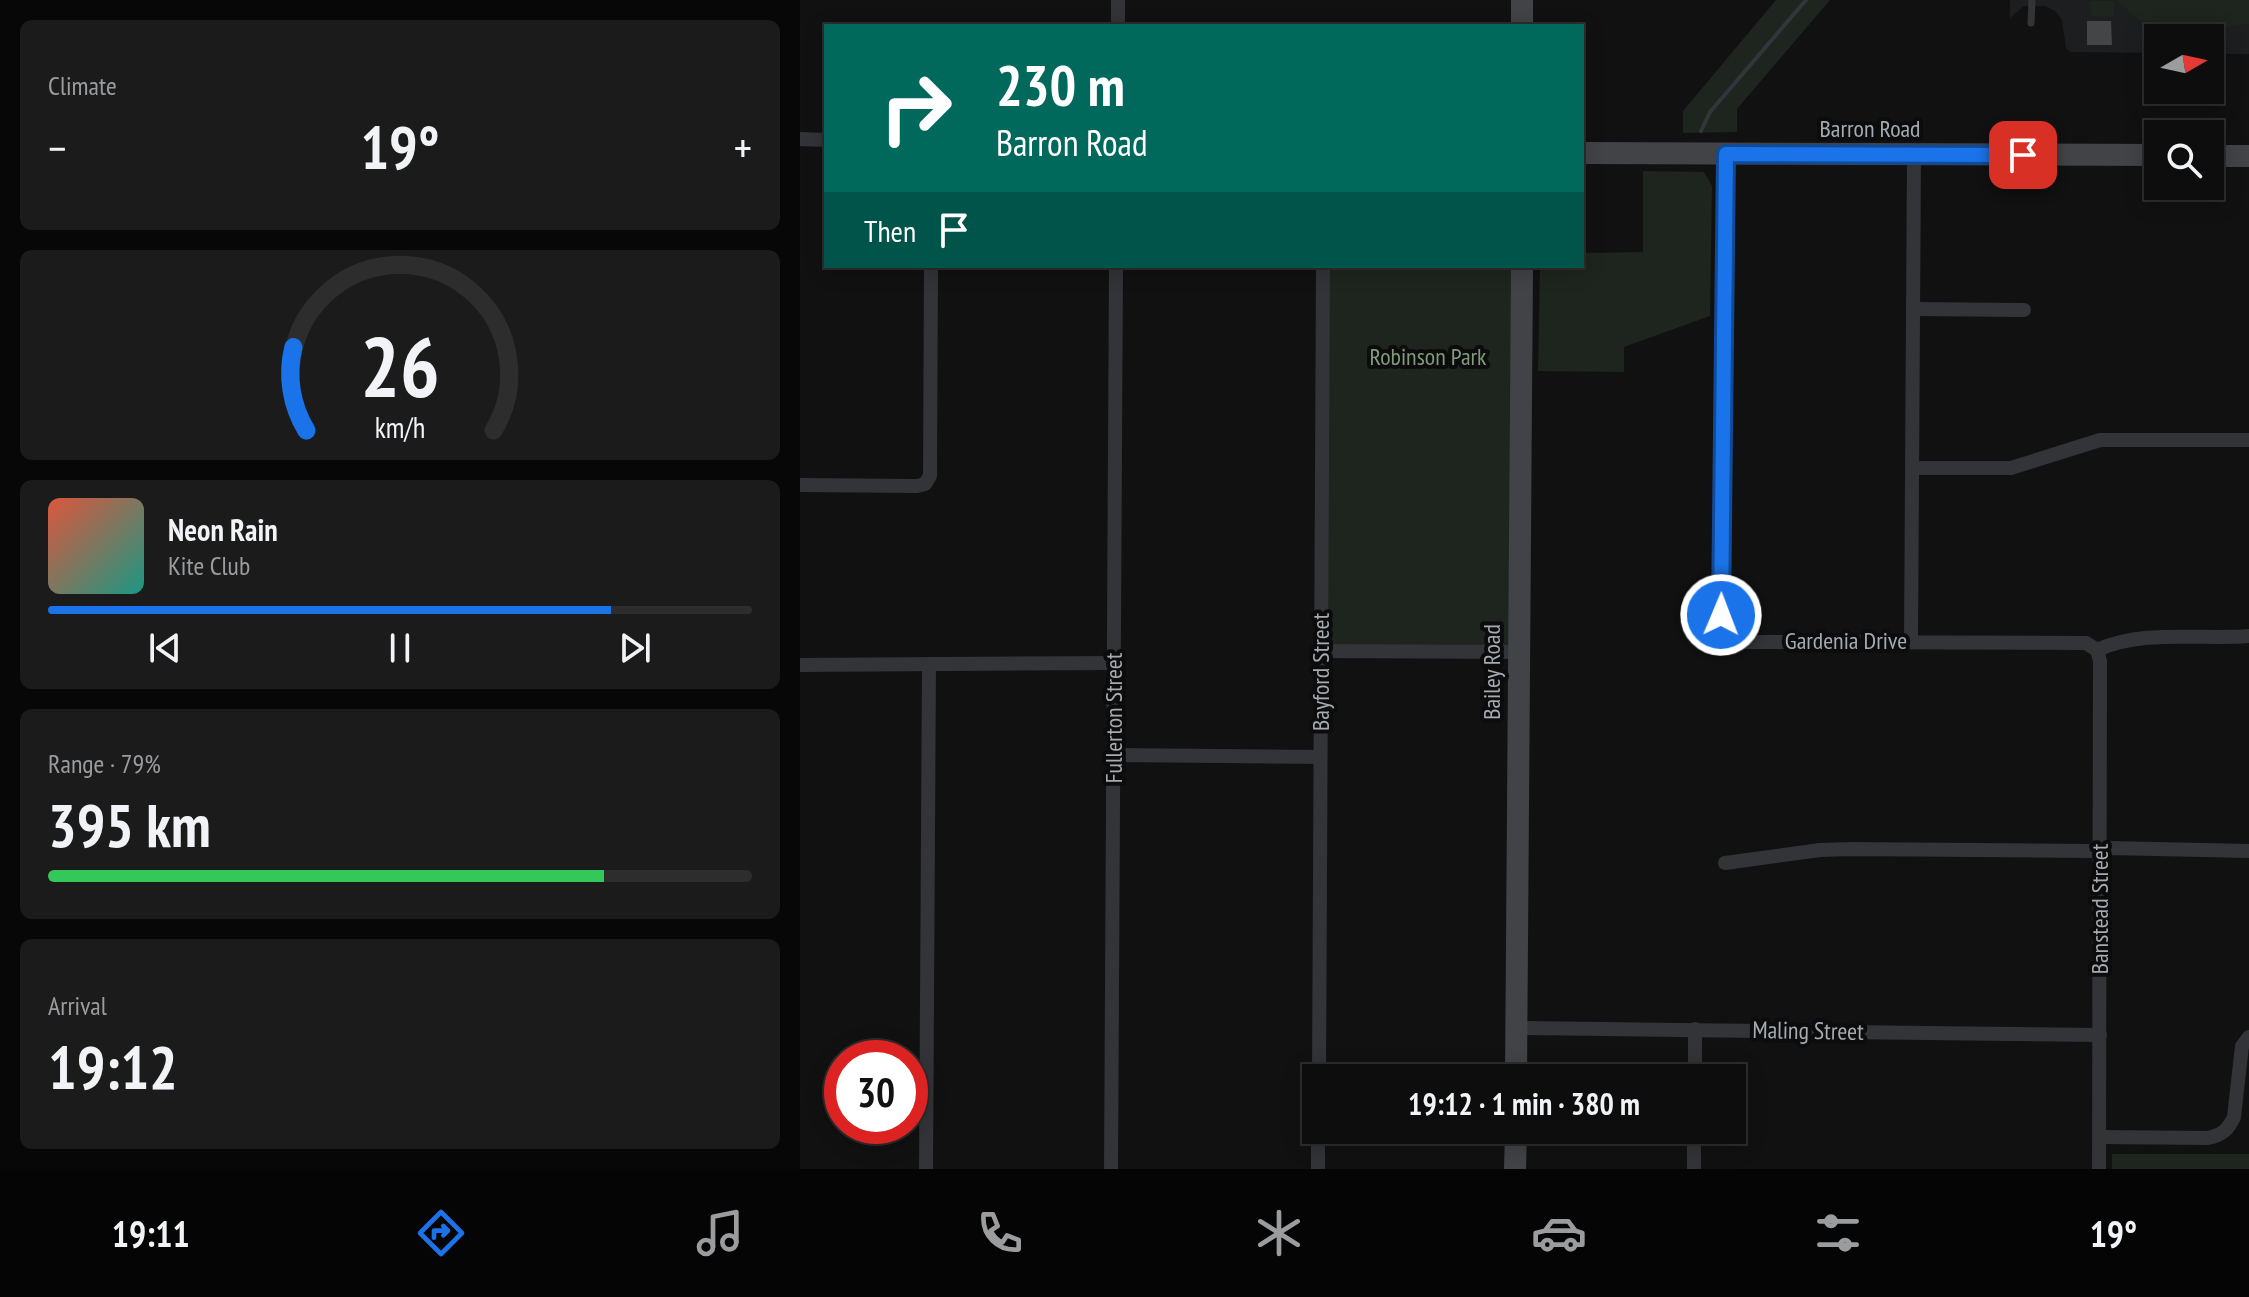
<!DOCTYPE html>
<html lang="en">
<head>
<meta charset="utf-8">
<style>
	:root { --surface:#0d0d0e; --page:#1b1b1c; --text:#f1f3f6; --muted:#9a9c9e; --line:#2d2d2e; --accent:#1a73e8 }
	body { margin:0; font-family:"PT Sans Narrow",sans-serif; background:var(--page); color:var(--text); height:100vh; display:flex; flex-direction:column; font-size:30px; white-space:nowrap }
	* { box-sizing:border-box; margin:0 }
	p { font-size:26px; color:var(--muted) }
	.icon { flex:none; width:44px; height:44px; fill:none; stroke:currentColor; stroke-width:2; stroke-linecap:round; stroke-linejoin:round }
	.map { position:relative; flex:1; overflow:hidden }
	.sheet { display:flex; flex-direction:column; gap:20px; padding:20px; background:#070708; width:800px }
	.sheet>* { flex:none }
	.banner { position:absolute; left:24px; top:24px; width:760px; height:244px; border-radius:0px; box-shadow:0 4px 20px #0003,0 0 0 2px var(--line); background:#00695c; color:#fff; overflow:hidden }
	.needle { width:52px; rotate:81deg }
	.controls { position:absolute; left:1344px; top:24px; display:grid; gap:16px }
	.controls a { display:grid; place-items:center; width:80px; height:80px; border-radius:0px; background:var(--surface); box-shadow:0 4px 20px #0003,0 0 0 2px var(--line); font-size:40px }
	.speed { position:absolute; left:24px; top:1040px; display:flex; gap:16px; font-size:40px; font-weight:700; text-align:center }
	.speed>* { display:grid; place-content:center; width:104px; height:104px; border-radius:50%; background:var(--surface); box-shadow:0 4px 20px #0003,0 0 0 2px var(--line); line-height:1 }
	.speed .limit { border:12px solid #d22; background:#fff; color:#111 }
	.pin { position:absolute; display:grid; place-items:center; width:68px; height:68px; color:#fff; margin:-34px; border-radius:16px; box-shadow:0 4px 12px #0006 }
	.me { position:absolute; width:88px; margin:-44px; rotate:1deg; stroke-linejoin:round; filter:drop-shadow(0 0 6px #0008) }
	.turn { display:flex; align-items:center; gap:28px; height:168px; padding:0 40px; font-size:36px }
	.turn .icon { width:104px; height:104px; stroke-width:2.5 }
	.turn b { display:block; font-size:56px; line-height:68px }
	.then { display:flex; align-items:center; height:76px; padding:0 40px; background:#0003; gap:16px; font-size:30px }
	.big { font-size:60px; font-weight:800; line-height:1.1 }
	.sheet .widget { flex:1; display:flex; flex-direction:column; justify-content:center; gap:12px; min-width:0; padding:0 28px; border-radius:12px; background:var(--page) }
	.sheet .dial { align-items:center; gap:0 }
	.dial svg { height:208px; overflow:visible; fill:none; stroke:var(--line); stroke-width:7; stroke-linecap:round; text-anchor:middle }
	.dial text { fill:var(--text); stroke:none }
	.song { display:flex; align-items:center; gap:24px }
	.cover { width:96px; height:96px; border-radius:12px; background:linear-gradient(135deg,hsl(10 70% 55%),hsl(170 70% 35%)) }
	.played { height:8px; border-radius:4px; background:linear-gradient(90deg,var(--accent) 80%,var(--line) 80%) }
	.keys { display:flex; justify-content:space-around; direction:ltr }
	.heat { display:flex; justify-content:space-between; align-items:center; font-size:44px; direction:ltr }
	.charge { height:12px; border-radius:6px; background:linear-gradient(90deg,#34c759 79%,var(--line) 0) }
	.trip { position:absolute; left:502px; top:1064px; width:444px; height:80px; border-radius:0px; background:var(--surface); box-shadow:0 4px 20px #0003,0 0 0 2px var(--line); font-weight:800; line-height:80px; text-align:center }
	.dock { display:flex; height:128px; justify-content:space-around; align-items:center; background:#050506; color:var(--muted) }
	.dock .icon { width:56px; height:56px }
	.dock .active { color:var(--accent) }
	.dock b { font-size:36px; color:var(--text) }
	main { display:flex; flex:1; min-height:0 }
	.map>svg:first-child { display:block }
	.built { fill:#1d1e1f }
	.green { fill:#1e241e }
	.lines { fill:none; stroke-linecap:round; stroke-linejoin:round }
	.stream { stroke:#2e383b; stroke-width:4 }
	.building { fill:#434547 }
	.lane { stroke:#323437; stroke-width:7 }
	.street { stroke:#323437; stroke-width:14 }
	.secondary { stroke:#414347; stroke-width:22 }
	.route-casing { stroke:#114b97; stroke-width:20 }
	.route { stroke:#1a73e8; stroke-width:14 }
	.labels { text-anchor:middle; stroke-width:8; stroke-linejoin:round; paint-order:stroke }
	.street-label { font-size:24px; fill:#a4abb1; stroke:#0c0c0d }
	.park-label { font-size:24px; fill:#819b7d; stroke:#0c0c0d }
</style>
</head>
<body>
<main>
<section class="sheet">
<div class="widget"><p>Climate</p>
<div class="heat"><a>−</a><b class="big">19°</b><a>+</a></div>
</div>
<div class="widget dial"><svg viewBox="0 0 100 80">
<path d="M14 69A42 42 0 1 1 86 69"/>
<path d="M14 69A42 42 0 0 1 9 37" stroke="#1a73e8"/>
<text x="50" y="56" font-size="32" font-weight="700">26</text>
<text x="50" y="72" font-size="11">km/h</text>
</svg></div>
<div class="widget">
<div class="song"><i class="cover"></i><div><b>Neon Rain</b><p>Kite Club</p></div></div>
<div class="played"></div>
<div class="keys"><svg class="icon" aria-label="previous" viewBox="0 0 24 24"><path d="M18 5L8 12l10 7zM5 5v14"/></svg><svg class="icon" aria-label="pause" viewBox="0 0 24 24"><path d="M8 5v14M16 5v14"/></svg><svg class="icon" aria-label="next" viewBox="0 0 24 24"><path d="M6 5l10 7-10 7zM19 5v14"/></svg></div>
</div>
<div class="widget"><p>Range · 79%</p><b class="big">395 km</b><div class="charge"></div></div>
<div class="widget"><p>Arrival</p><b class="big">19:12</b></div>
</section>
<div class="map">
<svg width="1449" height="1169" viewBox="0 0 1449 1169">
	<rect width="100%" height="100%" fill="#111112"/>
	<!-- built -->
	<polygon class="built" points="1210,0 1449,0 1449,54 1410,54 1410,38 1358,38 1358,53 1270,52 1266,48 1262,20 1255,11 1245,6 1224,6 1210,18"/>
	<!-- green -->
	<g class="green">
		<polygon points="976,0 1030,0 937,109 937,132 883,133 883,111"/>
		<polygon points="1316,0 1449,0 1449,24 1426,27 1340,21"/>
		<polygon points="1291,1 1314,1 1314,17 1291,16"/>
		<polygon points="843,171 904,172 912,186 910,316 824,347 824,372 738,371 740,266 782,266 782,253 843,252"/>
		<polygon points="523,266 722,266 718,652 521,651"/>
		<rect x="1312" y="1154" width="137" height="15"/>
	</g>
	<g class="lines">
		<!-- stream -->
		<polyline class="stream" points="901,131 910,112 1006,0"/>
	</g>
	<!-- building -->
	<polygon class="building" points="1287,21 1311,21 1312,45 1287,45"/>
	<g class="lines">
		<!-- lane -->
		<polyline class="lane" points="1231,23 1232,0"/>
		<!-- street -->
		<g class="street">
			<polyline points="318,26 318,0"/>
			<polyline points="0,139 26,140"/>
			<path d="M926 154 921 615C927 630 931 636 947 642L1286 643 1297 650C1344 629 1399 640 1449 636"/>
			<polyline points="1114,309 1224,310"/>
			<polyline points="1113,468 1211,468 1300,440 1449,440"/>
			<polyline points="0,485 117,486 125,484 130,476 131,266"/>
			<polyline points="1111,641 1114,155"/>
			<polyline points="1297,650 1300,661 1299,1169"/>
			<polyline points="521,651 718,652"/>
			<polyline points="0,665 314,663"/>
			<polyline points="314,755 520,757"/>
			<polyline points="925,863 1020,850 1051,849 1293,851 1309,848 1449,851"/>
			<polyline points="716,1028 1300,1035"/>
			<polyline points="519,1078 523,266"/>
			<polyline points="895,1078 895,1029"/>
			<path d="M1300 1137 1408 1138C1422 1135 1428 1130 1434 1117L1442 1046 1449 1037"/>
			<polyline points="126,1169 129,664"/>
			<polyline points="311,1169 316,266"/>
			<polyline points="518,1169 518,1130"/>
			<polyline points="894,1169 894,1130"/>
		</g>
		<!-- secondary -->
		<g class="secondary">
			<polyline points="722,0 722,26"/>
			<polyline points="782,153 1358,155"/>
			<polyline points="1410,156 1449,156"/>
			<polyline points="716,1078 722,266"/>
			<polyline points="715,1169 716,1130"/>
		</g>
	</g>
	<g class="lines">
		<defs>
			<polyline id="route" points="921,615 926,154 1223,155"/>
		</defs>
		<!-- route casing -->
		<use href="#route" class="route-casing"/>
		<!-- route -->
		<use href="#route" class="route"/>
	</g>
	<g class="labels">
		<!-- street labels -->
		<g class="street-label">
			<text x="1070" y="137">Barron Road</text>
			<text x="1046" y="649">Gardenia Drive</text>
			<text transform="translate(521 672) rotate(-90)" y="8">Bayford Street</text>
			<text transform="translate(692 672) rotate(-90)" y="8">Bailey Road</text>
			<text transform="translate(314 718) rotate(-90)" y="8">Fullerton Street</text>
			<text transform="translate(1300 909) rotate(-90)" y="8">Banstead Street</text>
			<text transform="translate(1008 1031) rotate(1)" y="8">Maling Street</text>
		</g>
		<!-- park labels -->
		<g class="park-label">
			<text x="628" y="365">Robinson Park</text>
		</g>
	</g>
</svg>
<div class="controls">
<a><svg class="needle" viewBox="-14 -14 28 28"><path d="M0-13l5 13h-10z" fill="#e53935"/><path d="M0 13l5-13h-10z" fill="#9a9c9e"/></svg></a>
<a><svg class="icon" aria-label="search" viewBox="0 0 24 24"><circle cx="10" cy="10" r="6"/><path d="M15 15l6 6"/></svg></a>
</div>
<div class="speed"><div class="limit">30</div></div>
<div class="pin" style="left:1223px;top:155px;background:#d93025"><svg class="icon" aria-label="arrive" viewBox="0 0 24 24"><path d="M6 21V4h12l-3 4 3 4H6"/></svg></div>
<svg class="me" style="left:921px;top:615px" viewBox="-20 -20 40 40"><circle r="17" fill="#1a73e8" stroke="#fff" stroke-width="3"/><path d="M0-11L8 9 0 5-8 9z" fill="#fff"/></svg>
<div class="trip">19:12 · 1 min · 380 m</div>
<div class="banner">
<div class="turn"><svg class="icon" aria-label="right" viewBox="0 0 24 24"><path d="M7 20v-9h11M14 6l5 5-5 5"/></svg><div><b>230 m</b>Barron Road</div></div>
<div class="then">Then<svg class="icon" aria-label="arrive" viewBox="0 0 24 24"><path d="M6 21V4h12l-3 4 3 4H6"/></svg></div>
</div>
</div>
</main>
<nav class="dock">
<b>19:11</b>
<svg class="icon active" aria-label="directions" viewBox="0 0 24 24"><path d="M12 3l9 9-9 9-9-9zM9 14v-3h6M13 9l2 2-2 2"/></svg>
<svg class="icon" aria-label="music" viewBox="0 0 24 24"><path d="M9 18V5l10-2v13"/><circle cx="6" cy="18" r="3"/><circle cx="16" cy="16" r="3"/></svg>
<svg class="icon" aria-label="phone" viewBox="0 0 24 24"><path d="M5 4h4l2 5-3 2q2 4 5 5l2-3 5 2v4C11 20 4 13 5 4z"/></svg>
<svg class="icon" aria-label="climate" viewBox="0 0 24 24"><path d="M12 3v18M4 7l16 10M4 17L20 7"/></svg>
<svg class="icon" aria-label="car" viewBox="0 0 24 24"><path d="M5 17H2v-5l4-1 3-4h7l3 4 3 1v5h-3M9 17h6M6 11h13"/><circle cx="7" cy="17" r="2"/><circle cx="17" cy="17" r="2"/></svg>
<svg class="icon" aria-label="filters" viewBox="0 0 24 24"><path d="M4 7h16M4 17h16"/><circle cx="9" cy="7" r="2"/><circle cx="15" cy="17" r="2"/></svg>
<b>19°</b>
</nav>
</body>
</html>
